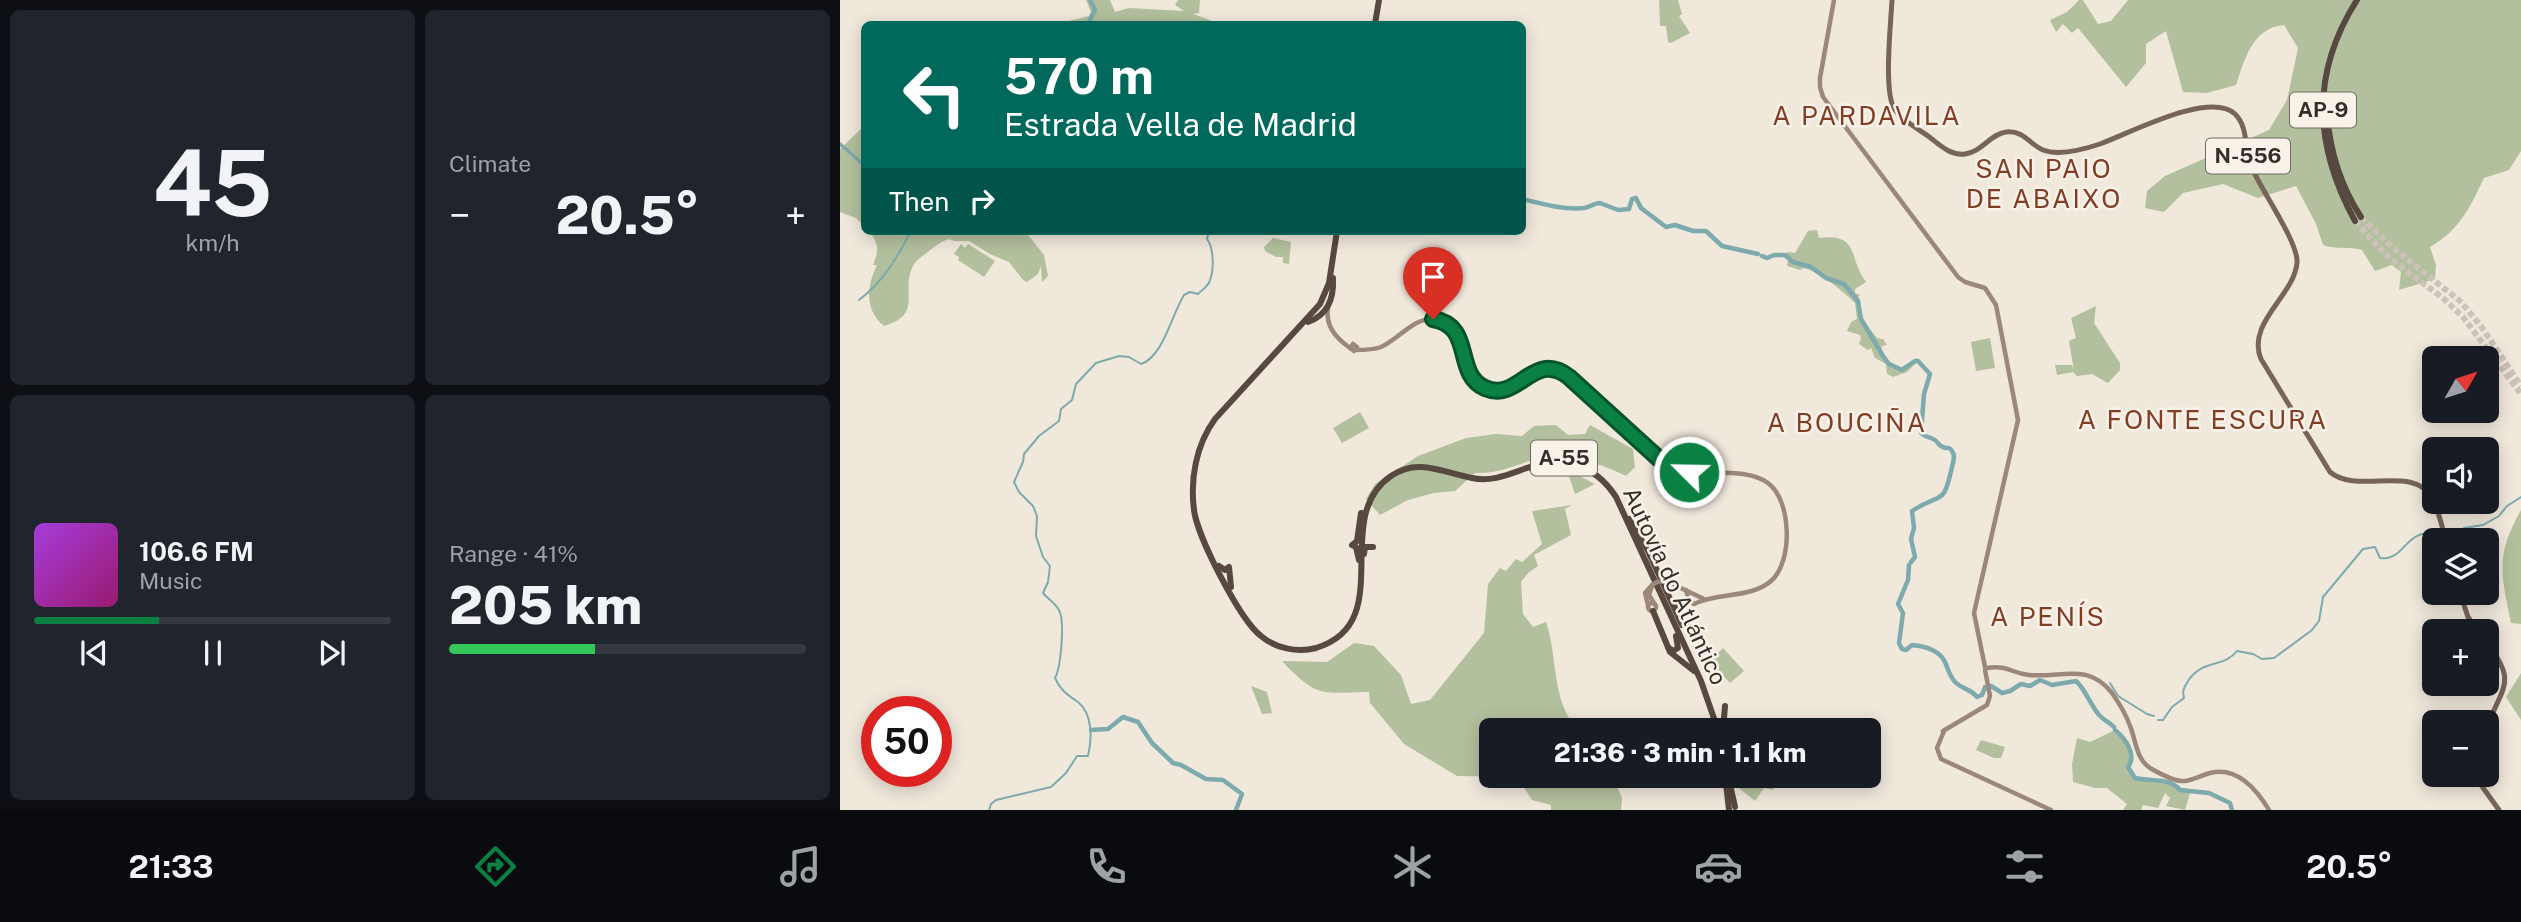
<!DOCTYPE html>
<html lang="en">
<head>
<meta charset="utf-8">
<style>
	:root { --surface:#171b24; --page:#20242c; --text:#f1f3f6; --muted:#9ea1a6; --line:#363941; --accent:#0b8043 }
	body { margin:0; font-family:"Public Sans",sans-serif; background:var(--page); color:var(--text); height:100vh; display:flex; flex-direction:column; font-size:26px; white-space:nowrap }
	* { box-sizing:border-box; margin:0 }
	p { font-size:23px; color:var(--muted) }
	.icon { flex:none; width:38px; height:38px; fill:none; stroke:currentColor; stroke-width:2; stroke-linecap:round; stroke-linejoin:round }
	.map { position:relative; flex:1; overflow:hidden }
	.sheet { display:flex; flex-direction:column; gap:10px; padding:10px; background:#0d0f14; width:840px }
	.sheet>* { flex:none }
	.guide { position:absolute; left:21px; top:21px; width:665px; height:214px; border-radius:10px; box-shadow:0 4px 18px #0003; background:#00695c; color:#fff; overflow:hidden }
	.needle { width:46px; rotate:51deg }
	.buttons { position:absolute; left:1582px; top:346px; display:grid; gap:14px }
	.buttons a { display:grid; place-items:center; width:77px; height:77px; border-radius:10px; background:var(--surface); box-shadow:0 4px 18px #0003; font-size:35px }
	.speed { position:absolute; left:21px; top:696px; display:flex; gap:14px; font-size:35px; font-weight:700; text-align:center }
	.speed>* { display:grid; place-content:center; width:91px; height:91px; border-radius:50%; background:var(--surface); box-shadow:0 4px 18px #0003; line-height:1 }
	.speed .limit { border:10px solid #d22; background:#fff; color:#111 }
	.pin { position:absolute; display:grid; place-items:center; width:60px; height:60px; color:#fff; margin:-72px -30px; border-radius:50% 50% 50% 0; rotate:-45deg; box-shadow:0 0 7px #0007 }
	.pin .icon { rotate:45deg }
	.me { position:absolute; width:77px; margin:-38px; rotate:293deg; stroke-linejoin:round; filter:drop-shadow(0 0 5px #0008) }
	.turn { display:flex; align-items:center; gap:24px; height:147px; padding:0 28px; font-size:32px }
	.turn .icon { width:91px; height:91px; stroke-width:2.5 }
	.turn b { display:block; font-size:49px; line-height:60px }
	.then { display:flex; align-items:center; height:66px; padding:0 28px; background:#0003; gap:14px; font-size:26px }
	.big { font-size:52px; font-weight:800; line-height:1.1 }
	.sheet .widget { flex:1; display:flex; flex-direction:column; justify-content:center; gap:10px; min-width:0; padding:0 24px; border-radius:10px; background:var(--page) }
	.sheet .dial { align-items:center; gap:0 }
	.dial b { font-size:91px; line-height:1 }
	.song { display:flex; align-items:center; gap:21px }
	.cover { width:84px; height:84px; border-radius:10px; background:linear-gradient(135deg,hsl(280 70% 55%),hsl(320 70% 35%)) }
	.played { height:7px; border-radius:4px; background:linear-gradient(90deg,var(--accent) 35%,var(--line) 35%) }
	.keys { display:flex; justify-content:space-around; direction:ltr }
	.heat { display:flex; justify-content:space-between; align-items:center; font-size:38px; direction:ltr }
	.charge { height:10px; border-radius:5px; background:linear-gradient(90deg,#34c759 41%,var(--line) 0) }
	.sheet .tiles { flex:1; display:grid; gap:10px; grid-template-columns:repeat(2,1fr) }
	.trip { position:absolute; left:639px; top:718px; width:402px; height:70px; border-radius:10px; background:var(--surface); box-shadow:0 4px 18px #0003; font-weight:800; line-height:70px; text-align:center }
	.dock { display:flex; height:112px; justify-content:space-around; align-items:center; background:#090b0e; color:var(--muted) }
	.dock .icon { width:49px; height:49px }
	.dock .selected { color:var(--accent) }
	.dock b { font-size:32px; color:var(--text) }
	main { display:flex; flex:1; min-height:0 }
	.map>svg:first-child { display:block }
	.green { fill:#b3c09d }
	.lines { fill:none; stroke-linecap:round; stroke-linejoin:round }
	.stream { stroke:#7caaad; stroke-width:2 }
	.canal { stroke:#7caaad; stroke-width:3.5 }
	.river { stroke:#7caaad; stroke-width:4.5 }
	.highway-tunnel { stroke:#ccc3b8; stroke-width:6; stroke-dasharray:6 3; stroke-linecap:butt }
	.secondary { stroke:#9c887a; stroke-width:4.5 }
	.primary { stroke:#77655a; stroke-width:5 }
	.highway { stroke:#574840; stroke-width:6 }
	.secondary-bridge { stroke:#9c887a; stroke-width:4.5 }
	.route-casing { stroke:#07532c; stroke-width:18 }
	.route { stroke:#0b8043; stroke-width:12 }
	.labels { text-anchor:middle; stroke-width:5; stroke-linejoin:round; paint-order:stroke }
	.shield { fill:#f9f2e9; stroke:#706862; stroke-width:2 }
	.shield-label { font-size:21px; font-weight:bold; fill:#362d28 }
	.street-label { font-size:23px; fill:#362d28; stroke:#f9f2e9 }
	.quarter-label { font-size:26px; letter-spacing:2px; fill:#823e24; stroke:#f9f2e9 }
</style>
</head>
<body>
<main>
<section class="sheet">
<div class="tiles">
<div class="widget dial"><b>45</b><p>km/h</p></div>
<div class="widget"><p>Climate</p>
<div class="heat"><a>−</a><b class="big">20.5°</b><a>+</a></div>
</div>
<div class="widget">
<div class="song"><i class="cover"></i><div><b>106.6 FM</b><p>Music</p></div></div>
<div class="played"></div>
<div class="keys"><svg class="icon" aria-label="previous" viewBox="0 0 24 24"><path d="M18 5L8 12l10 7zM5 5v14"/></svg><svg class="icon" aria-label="pause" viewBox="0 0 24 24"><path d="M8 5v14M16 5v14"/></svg><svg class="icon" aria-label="next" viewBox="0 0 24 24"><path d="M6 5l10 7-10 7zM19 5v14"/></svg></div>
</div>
<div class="widget"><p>Range · 41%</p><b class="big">205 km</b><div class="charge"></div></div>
</div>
</section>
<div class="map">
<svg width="1681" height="810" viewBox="0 0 1681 810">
	<rect width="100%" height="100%" fill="#f1e8dc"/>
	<!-- green -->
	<g class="green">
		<polygon points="246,0 270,0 275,12 289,8 344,11 335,5 338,0 360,0 359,13 353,14 370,20 375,24 216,24 249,16 251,12"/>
		<polygon points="819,0 838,0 842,14 839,16 850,33 831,43 828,42 826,26 820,26"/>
		<path d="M1239 0H1243L1258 24 1271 21 1288 0H1681V151L1669 170 1644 178C1630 207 1620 230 1590 247L1596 265 1595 279 1559 290 1561 272 1552 265 1535 271 1522 250C1509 246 1496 250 1483 245L1476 224 1456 186 1418 198 1383 184 1343 193 1324 212 1305 208 1307 191 1325 176 1429 130 1447 100 1458 48 1444 25C1412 28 1405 59 1396 85L1367 93 1343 92 1326 31 1306 44V63L1286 87 1238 28 1232 33 1223 24 1216 32 1210 20 1227 12Z"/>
		<polygon points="24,126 24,226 16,218 0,212 0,149"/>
		<path d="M977 230 979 238C1020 233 1008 258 1026 282L1015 289V293L1020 295 1018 298 1023 320 1037 338 1043 339 1047 345 1042 346 1041 356 1060 368 1073 360 1080 359 1067 372 1053 377 1047 374 1046 364 1035 358 1031 348 1028 350 1019 344 1021 338 1020 335 1007 331 1011 322 1017 319 1015 303C1003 291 979 271 963 268L960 270 947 266 948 260 945 257 947 252 955 253 968 231Z"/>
		<path d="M29 231H185L204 255 208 276 202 282 201 266 198 274 187 282 183 280 169 262 150 254 129 241H114L109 239C101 241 96 246 89 251 84 255 76 260 73 266 60 292 84 314 44 326 25 311 26 287 37 265H33C39 250 39 244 29 231Z"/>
		<polygon points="433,238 451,242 449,264 443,263 443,257 436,257 425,251 424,247"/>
		<polygon points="121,244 125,248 128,244 155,261 144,277 118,260 119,257 114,254"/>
		<polygon points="1256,306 1254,323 1280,363 1280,370 1268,383 1252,374 1237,376 1233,372 1217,375 1215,365 1232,365 1234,371 1229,341 1236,338 1231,318"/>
		<polygon points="1150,338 1155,368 1136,371 1131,342"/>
		<polygon points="520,412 529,428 502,443 493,428"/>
		<path d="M716 425 728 435 745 434 750 425 793 449 795 467 786 476C763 464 725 452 700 458 677 464 659 474 635 473L615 491 594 493 568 500 540 515 526 499 535 484 578 456 626 438 656 434 682 436 694 426Z"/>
		<polygon points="730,471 755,484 735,494 728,473"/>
		<path d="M732 505 725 509 731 535 694 555 698 566 689 572 681 582 683 614 693 627 706 622C718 657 711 701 738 730H651V775H772L782 798 781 810H711V805L692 800 677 777 617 776 564 744 530 703 529 692C480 693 477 698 442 661L487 662 514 643 534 646 561 675 571 704 590 700 644 633 648 584 660 568 666 571 676 559 682 562 702 544 692 511Z"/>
		<path d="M1681 510V624L1671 623C1661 572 1655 557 1681 510Z"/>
		<polygon points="883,648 904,671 890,683 870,661"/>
		<polygon points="1681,673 1681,720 1666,697"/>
		<polygon points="411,686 427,692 432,713 422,714"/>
		<polygon points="1273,731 1282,737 1291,756 1286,767 1294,779 1328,783 1339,791 1350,793 1345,810 1326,806 1330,798 1325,793 1318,808 1303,805 1301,810 1283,810 1287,804 1267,788 1255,788 1233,782 1232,764 1237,738 1250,742"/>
		<polygon points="1141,740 1165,747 1161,758 1154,758 1136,750"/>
		<polygon points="900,775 945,775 938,780 933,790 924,788 915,801 894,784"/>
	</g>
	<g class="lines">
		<!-- stream -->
		<g class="stream">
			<path d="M19 300C43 282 57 258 71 231"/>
			<polyline points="1607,534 1611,538 1624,528 1643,525 1659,516 1667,506 1681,497"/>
			<polyline points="1270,683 1278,696 1307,714 1314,716"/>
			<path d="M1318 720H1323L1332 707 1344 698C1342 690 1344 688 1348 681 1362 659 1384 668 1397 651L1413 654 1422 659 1434 658 1472 630 1479 621 1483 597 1523 549 1535 547 1540 558C1566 562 1565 525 1599 535"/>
			<path d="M149 810 151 804 156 800 211 787 226 773 237 756H248C252 739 253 714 238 702 228 695 220 690 215 678 221 667 225 621 219 610 215 603 208 599 203 593L208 582 210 566 203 557 196 536 197 516 193 506 179 492 174 482 183 462 184 454 199 436 219 421 221 409 232 400 236 384 256 363 279 356 289 357 301 364C323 357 332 314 344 295L350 292 358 294C362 290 369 286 370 280 374 270 374 248 367 239L369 231"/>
		</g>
		<!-- canal -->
		<polyline class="canal" points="0,144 24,165"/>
		<!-- river -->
		<g class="river">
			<polyline points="248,24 255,10 250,0"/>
			<path d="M682 199C702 204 724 210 744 208 751 207 753 203 760 203L778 210 789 209 792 199 796 198 801 208 826 227 835 225 853 231H866L882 246 918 254"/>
			<path d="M922 256 927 258 934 255H945L953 262 971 267 986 278 1004 284 1018 301 1021 319 1043 356 1049 364 1062 370 1075 361H1078L1090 374 1084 394 1081 433C1086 438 1089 436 1095 440 1098 442 1099 446 1103 447 1108 450 1108 445 1112 451 1116 456 1113 462 1112 467 1103 508 1102 491 1072 511L1074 528 1071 539 1075 557 1071 562"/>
			<path d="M1069 565 1068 580 1058 604 1063 613 1059 643 1062 649 1066 650 1072 645C1084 646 1099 650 1105 662 1108 669 1109 675 1115 682 1122 689 1131 689 1137 697L1142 695 1145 687 1151 686 1162 693 1170 691 1181 684 1190 686 1200 680 1212 685 1236 681C1246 690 1252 708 1260 716 1264 720 1269 722 1274 727"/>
			<polyline points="251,730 268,729 283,717 298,722 312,743 333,763 341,765 366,779 383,780 402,794 396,810"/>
			<path d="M1275 730C1286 739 1297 755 1288 767L1295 778C1311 782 1329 777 1340 790L1369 793 1390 803 1392 810"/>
		</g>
		<!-- highway-tunnel -->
		<g class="highway-tunnel">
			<polyline points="1521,217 1553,248 1620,301 1641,326 1681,386"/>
			<polyline points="1515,221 1547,256 1604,299 1623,317 1681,394"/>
		</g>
		<!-- secondary -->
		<g class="secondary">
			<polyline points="994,0 980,78 980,87 983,97 1118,277 1125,282 1145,288 1156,305 1178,420 1134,613 1145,667"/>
			<path d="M488 308C485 326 496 338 510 348"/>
			<polygon points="513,344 517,347 514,351 510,348"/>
			<path d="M515 350C524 350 533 350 541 347 559 339 573 318 593 319 632 322 615 375 645 388 679 403 693 349 729 377L819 458 833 466 835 470C841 468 842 471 849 472 874 475 907 468 928 483 952 501 953 562 931 581 910 599 877 592 854 604L849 601 846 590"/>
			<polyline points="826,581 864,599"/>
			<polyline points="812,586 809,595 814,603"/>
			<circle cx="812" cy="607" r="4"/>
			<polyline points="808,605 805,593 812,585"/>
			<path d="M1147 668C1169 665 1170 673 1189 675 1222 678 1248 662 1272 693 1279 703 1286 714 1290 726 1296 740 1296 759 1310 768 1319 773 1334 782 1345 781 1354 780 1362 775 1370 773 1397 766 1417 790 1429 810"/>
			<polyline points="1103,731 1147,705 1150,696 1145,670"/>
			<polyline points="1104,731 1097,748 1101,759 1211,810"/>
		</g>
		<!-- primary -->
		<g class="primary">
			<path d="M1052 0C1051 22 1043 94 1055 110 1063 121 1077 128 1088 136 1099 144 1110 156 1125 154 1142 152 1150 134 1166 132 1184 130 1189 144 1203 150 1219 156 1245 149 1260 144 1288 134 1370 90 1395 114 1409 127 1404 152 1412 168 1421 190 1459 243 1457 263 1454 296 1406 323 1421 359L1490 472C1517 495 1574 464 1592 498 1599 511 1602 527 1606 541"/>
			<polyline points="1620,593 1628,617 1639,632"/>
			<path d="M1647 643C1678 683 1662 686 1647 727"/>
			<polyline points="1636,775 1641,785 1659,810"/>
		</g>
		<!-- highway -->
		<g class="highway">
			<polyline points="535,24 539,0"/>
			<path d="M1487 114C1490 152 1500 185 1521 217"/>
			<path d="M1515 221C1474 146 1470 74 1517 0"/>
			<path d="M497 231 489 283 480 304 375 419C356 445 350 479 354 510 357 536 400 620 421 636 435 648 457 653 476 648 559 623 489 518 551 476 578 457 604 473 632 478 651 482 667 475 684 469 721 455 754 463 776 497L861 681 878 730"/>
			<path d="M468 322C488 315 494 298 493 278"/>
			<polyline points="692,469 699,473"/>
			<polyline points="789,519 808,551 842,625"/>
			<polyline points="524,554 525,547 533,547"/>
			<polyline points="519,560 516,547 512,545 517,541 521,513"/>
			<polyline points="379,566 385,570 389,567 391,587"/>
			<polyline points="833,603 841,606 848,599"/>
			<polyline points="813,611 830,652 854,671"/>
			<polyline points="828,647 833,651 838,648 836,636"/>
			<polyline points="883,730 885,706"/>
			<polyline points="885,775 889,810"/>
			<polyline points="891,789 895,807"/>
		</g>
		<!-- secondary-bridge -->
		<polyline class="secondary-bridge" points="812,585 817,582 826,581"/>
	</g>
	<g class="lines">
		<defs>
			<path id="route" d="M593 319C635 326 613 374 645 388 679 403 693 349 729 377L818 458 833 466 835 470 839 468 849 472"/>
		</defs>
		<!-- route casing -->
		<use href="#route" class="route-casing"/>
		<!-- route -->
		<use href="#route" class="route"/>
	</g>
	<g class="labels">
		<!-- shield labels -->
		<g class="shield">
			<rect x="1450" y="92.5" width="66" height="35" rx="5"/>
			<rect x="1366" y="138.5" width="84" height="35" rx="5"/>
			<rect x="691" y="440.5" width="66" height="35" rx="5"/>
		</g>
		<g class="shield-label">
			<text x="1483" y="117">AP-9</text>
			<text x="1408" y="163">N-556</text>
			<text x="724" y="465">A-55</text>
		</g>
		<!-- street labels -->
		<g class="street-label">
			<text transform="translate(835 586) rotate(65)" y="8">Autovía do Atlántico</text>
		</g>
		<!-- quarter labels -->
		<g class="quarter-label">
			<text x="1027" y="125">A PARDAVILA</text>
			<text x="1204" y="178">SAN PAIO<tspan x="1204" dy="30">DE ABAIXO</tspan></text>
			<text x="1363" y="429">A FONTE ESCURA</text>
			<text x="1007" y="432">A BOUCIÑA</text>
			<text x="1208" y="626">A PENÍS</text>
		</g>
	</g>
</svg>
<div class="buttons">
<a><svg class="needle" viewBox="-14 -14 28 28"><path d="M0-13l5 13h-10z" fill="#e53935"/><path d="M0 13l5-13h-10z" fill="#9ea1a6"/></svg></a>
<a><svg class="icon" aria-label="sound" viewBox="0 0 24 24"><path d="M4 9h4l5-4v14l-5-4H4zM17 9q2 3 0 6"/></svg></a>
<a><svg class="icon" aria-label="layers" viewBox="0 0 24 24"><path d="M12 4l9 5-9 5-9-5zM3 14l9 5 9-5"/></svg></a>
<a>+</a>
<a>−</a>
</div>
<div class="speed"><div class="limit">50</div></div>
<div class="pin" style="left:593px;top:319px;background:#d93025"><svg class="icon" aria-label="arrive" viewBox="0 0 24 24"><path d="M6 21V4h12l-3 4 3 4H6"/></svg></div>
<svg class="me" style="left:849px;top:472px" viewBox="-20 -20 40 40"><circle r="17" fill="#0b8043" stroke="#fff" stroke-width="3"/><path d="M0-11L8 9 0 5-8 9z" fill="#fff"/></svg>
<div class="trip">21:36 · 3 min · 1.1 km</div>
<div class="guide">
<div class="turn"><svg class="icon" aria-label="left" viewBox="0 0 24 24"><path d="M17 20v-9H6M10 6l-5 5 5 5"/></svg><div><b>570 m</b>Estrada Vella de Madrid</div></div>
<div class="then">Then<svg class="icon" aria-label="right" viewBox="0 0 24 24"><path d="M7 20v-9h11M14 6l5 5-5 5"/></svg></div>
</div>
</div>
</main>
<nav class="dock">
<b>21:33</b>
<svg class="icon selected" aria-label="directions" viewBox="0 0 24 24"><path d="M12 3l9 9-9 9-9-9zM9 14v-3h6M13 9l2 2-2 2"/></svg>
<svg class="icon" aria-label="music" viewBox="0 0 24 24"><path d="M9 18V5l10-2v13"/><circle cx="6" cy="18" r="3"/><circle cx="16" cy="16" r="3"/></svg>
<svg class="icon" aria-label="phone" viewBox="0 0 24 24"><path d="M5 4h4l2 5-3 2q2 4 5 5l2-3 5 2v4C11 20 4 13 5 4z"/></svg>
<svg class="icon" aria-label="climate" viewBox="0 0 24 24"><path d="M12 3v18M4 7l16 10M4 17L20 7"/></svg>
<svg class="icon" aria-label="car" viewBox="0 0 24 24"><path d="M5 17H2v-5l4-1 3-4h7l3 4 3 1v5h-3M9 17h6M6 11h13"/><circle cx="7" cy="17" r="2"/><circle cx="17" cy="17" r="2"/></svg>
<svg class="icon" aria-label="filters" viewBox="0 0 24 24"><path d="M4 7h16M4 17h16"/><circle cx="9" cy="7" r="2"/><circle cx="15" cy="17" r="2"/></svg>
<b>20.5°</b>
</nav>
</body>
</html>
